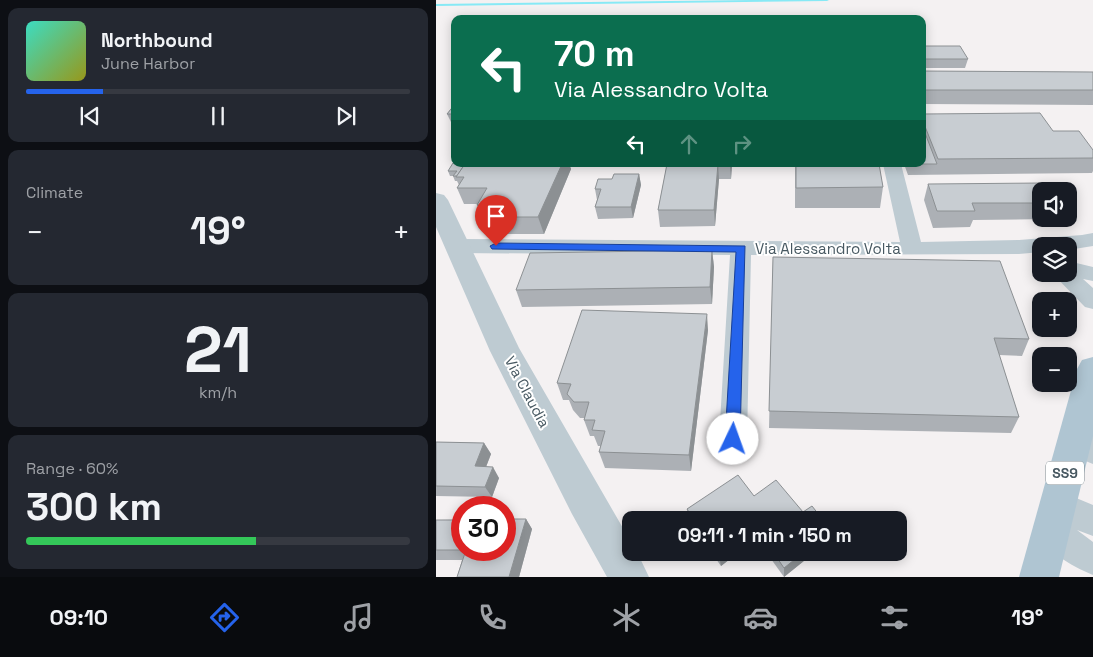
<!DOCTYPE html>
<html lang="en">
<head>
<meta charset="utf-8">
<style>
	:root { --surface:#171b24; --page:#242831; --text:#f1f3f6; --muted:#9ea1a6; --line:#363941; --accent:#2563eb }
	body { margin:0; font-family:"Space Grotesk",sans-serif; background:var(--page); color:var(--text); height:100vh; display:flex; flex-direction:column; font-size:19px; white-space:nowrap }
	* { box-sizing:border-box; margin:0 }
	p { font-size:16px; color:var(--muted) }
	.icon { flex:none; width:28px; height:28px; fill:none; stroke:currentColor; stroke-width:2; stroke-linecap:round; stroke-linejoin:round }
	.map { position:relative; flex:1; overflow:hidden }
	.panel { display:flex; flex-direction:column; gap:8px; padding:8px; background:#0d0f14; width:436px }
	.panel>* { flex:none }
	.hud { position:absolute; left:15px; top:15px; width:475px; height:152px; border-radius:10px; box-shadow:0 2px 12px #0003; background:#0b6e4f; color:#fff; overflow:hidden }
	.controls { position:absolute; left:596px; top:182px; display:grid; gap:10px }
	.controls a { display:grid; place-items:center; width:45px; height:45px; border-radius:10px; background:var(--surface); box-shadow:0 2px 12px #0003; font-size:25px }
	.speed { position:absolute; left:15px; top:496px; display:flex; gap:10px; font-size:25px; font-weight:700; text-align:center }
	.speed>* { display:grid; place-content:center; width:65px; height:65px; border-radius:50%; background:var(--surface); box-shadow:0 2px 12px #0003; line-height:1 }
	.speed .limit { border:8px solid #d22; background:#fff; color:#111 }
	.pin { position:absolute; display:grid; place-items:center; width:42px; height:42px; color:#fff; margin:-51px -21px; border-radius:50% 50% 50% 0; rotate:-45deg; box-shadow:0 0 5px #0007 }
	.pin .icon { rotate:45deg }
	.me { position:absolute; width:55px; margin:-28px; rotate:3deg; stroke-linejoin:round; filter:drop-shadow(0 0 4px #0008) }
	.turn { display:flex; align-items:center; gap:18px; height:105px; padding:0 20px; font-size:22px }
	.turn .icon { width:65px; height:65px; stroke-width:2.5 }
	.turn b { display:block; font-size:35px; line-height:42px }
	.lanes { display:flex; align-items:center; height:48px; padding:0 20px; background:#0003; justify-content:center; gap:25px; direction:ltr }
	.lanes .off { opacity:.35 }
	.big { font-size:38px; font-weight:700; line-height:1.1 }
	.panel .widget { flex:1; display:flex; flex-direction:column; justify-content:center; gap:8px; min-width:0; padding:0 18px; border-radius:10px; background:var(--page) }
	.panel .dial { align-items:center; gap:0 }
	.dial b { font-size:65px; line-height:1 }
	.song { display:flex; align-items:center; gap:15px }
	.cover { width:60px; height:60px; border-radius:8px; background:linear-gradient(135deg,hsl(170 70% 55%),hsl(60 70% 35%)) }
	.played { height:5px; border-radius:2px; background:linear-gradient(90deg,var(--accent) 20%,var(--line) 20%) }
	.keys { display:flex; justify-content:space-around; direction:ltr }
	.heat { display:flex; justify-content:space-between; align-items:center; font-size:28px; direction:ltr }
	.charge { height:8px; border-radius:4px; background:linear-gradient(90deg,#34c759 60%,var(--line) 0) }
	.trip { position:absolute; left:186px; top:511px; width:285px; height:50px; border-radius:10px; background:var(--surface); box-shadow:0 2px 12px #0003; font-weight:700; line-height:50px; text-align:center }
	.dock { display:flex; height:80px; justify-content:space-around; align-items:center; background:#090b0e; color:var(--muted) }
	.dock .icon { width:35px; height:35px }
	.dock .selected { color:var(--accent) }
	.dock b { font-size:22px; color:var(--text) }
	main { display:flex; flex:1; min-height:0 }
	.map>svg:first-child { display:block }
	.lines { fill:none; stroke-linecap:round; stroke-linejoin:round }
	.stream { fill:#87e9f5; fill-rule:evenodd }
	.minor { fill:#becbd2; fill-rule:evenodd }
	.tertiary { fill:#becbd2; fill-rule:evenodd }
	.primary { fill:#afc5d2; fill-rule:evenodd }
	.wall { fill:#acb0b5 }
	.shaded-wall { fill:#8c9093 }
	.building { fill:#c8cdd2; stroke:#8c9093 }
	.route { fill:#2563eb; stroke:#184099 }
	.labels { text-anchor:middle; stroke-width:4; stroke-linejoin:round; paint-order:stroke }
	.shield { fill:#fff; stroke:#7e8a90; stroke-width:1 }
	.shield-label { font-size:14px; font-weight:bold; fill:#475861 }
	.street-label { font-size:15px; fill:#475861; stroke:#fff }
</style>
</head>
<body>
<main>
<section class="panel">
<div class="widget">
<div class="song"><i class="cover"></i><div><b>Northbound</b><p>June Harbor</p></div></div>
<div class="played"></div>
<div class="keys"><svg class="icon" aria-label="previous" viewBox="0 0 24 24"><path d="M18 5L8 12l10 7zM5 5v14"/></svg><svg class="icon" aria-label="pause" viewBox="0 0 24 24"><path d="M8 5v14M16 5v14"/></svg><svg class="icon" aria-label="next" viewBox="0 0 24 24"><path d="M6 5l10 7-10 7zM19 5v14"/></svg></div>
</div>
<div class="widget"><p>Climate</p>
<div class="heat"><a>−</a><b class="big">19°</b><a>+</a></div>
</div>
<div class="widget dial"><b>21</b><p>km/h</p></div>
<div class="widget"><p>Range · 60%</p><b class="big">300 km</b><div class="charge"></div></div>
</section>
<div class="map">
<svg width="657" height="577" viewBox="0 0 657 577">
	<rect width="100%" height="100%" fill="#f4f1f2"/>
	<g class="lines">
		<!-- stream -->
		<polygon class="stream" points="316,0 393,0 391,1 0,6 0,4"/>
		<!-- minor -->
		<g class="minor">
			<polygon points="447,164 465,164 485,242 583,240 646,235 657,233 657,246 632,250 632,246 605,246 605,252 583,254 315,255 311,439 307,448 297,451 287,448 283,439 294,255 22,253 15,251 12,246 15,241 22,239 464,242"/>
			<polygon points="632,261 657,267 657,281 647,279 657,288 657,309 649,307 617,274 632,274"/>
			<polygon points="644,405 654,409 657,415 657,464 647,460 630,417 634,409"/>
			<path d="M621 490 657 505V536L641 530 657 542V575C633 565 611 552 600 527L605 516 610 514 606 505 610 495Z"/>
		</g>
		<!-- tertiary -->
		<polygon class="tertiary" points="0,193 8,195 12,200 83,348 195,542 195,552 201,552 213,577 171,577 136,514 54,351 0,227"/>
		<!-- primary -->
		<polygon class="primary" points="657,357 657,436 623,577 583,577 641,369 646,360"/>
	</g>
	<!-- wall -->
	<g class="wall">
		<polygon points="486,46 532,59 529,68 487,68 486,66"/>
		<polygon points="486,71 657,72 657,105 486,104"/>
		<polygon points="19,104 19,124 16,124 11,114"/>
		<polygon points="486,114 617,131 657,150 657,171 656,173 472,175 468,164 486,164"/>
		<polygon points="19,164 133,164 135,169 108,234 49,234 43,217 45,214 41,205 42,204 28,204 21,188 23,185 21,181 19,181 17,176 14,176 12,171"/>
		<polygon points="231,164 296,164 295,179 283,179 279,226 224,227 222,210"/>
		<polygon points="359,164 443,164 447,187 444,208 359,208"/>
		<polygon points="203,174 205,185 197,218 162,219 159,207 161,200 159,189 176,179"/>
		<polygon points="492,184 605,203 605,219 611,219 537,220 534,227 497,228 488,200"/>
		<polygon points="276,250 278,267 276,304 86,307 80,290"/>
		<polygon points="337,257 593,339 586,356 563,355 583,417 575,433 333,428"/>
		<polygon points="272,330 255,471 169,468 163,452 165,446 162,446 158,436 154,436 148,420 148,418 144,418 137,410 133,400 127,400 121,383"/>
		<polygon points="0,442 48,443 55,454 50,467 63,478 56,497 0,496"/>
		<polygon points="318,496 367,512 387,520 253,520 253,519 251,509"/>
		<polygon points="90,519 96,529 83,577 21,577 26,560 0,560 0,520"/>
		<polygon points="275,552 303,552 285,566"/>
		<polygon points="330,552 379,552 348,577"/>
	</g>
	<!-- shaded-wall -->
	<g class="shaded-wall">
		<polygon points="126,164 133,164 135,169 108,234 102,217"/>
		<polygon points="282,164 283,179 279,226 278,210"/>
		<polygon points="294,164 296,164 295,179"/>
		<polygon points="203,174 205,185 197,218 195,207"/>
		<polygon points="276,250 278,267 276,304 274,287"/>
		<polygon points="271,314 272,330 255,471 253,455"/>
		<polygon points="48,443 55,454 46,477 39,466"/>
		<polygon points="57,467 63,478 56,497 49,487"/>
		<polygon points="90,519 96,529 83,577 73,577"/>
		<polygon points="289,552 303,552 285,566 283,556"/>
		<polygon points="368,552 379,552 348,577 348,568"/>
	</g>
	<!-- building -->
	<g class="building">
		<polygon points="486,46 524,46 532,59 489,59 486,52"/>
		<polygon points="486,71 657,72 657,90 486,90"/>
		<polygon points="19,104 19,114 11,114"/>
		<polygon points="604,113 617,131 643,131 657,150 657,158 502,159 486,119 486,114"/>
		<polygon points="486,133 489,133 501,164 486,164"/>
		<polygon points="17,163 29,164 21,176 17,176 21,171 12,171"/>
		<polygon points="29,164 126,164 102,217 43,217 49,205 41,205 51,188 21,188 28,177 20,177"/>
		<polygon points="231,164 282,164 278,210 222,210"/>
		<polygon points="360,164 443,164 447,187 360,188"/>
		<polygon points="178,174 203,174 195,207 159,207 165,189 159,189 162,179 176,179"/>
		<polygon points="606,183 611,191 605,191 605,203 536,203 539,211 501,211 492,184"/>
		<polygon points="276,250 274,287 80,290 94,253"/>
		<polygon points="337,257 564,261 593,339 558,338 583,417 333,411"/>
		<polygon points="146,310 271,314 253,455 163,452 169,431 156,430 159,420 148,420 153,402 138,402 131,394 135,384 121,383"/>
		<polygon points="0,442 48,443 39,466 57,467 49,487 0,486"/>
		<polygon points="302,475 318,496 340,480 367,512 376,506 387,520 258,520 251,509"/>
		<polygon points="69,519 90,519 73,577 21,577 30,550 0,550 0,520 26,520 26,550 69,550"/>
		<polygon points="281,552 289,552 283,556"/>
		<polygon points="337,552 368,552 348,568"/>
	</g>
	<!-- route -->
	<polygon class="route" points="60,243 309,246 304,439 302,443 297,445 292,443 289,439 300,252 56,249 54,246"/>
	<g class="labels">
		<!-- shield labels -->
		<rect class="shield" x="610" y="461.5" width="38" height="23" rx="4"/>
		<g class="shield-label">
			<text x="629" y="478">SS9</text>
		</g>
		<!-- street labels -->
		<g class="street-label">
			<text x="392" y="254">Via Alessandro Volta</text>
			<text transform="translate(91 392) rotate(62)" y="5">Via Claudia</text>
		</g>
	</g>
</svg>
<div class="controls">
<a><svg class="icon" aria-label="sound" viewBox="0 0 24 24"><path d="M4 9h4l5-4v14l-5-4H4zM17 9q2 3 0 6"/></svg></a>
<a><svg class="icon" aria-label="layers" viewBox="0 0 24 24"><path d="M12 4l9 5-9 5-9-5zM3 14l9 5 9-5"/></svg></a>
<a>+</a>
<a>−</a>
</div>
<div class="speed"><div class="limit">30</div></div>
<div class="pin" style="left:60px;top:246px;background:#d93025"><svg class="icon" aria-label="arrive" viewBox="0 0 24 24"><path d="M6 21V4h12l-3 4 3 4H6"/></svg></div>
<svg class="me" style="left:297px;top:439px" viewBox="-20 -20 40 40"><circle r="19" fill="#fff"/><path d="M0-13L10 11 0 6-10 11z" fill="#2563eb"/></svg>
<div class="trip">09:11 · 1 min · 150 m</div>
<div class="hud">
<div class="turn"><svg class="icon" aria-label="left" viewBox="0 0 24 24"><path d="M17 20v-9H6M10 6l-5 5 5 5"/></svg><div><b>70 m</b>Via Alessandro Volta</div></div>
<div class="lanes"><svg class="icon" aria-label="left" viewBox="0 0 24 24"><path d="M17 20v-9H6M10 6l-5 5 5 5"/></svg><svg class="icon off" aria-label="ahead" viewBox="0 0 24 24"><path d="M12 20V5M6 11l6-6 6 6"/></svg><svg class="icon off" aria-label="right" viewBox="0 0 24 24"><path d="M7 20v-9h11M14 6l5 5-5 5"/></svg></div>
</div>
</div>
</main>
<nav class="dock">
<b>09:10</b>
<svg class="icon selected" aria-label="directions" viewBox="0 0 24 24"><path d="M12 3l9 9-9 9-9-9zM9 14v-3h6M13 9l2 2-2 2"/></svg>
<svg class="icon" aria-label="music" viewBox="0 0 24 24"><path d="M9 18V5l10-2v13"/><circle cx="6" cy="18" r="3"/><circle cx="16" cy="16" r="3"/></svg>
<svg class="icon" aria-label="phone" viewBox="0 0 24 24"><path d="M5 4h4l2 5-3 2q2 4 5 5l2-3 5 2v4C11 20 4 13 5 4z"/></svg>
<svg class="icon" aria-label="climate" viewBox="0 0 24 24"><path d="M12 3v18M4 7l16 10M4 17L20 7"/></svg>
<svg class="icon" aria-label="car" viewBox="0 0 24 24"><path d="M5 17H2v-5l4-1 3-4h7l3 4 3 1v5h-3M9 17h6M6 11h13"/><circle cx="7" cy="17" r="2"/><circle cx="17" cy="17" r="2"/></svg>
<svg class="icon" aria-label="filters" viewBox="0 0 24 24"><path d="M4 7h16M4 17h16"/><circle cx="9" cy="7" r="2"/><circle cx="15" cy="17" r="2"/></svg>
<b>19°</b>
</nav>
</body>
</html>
